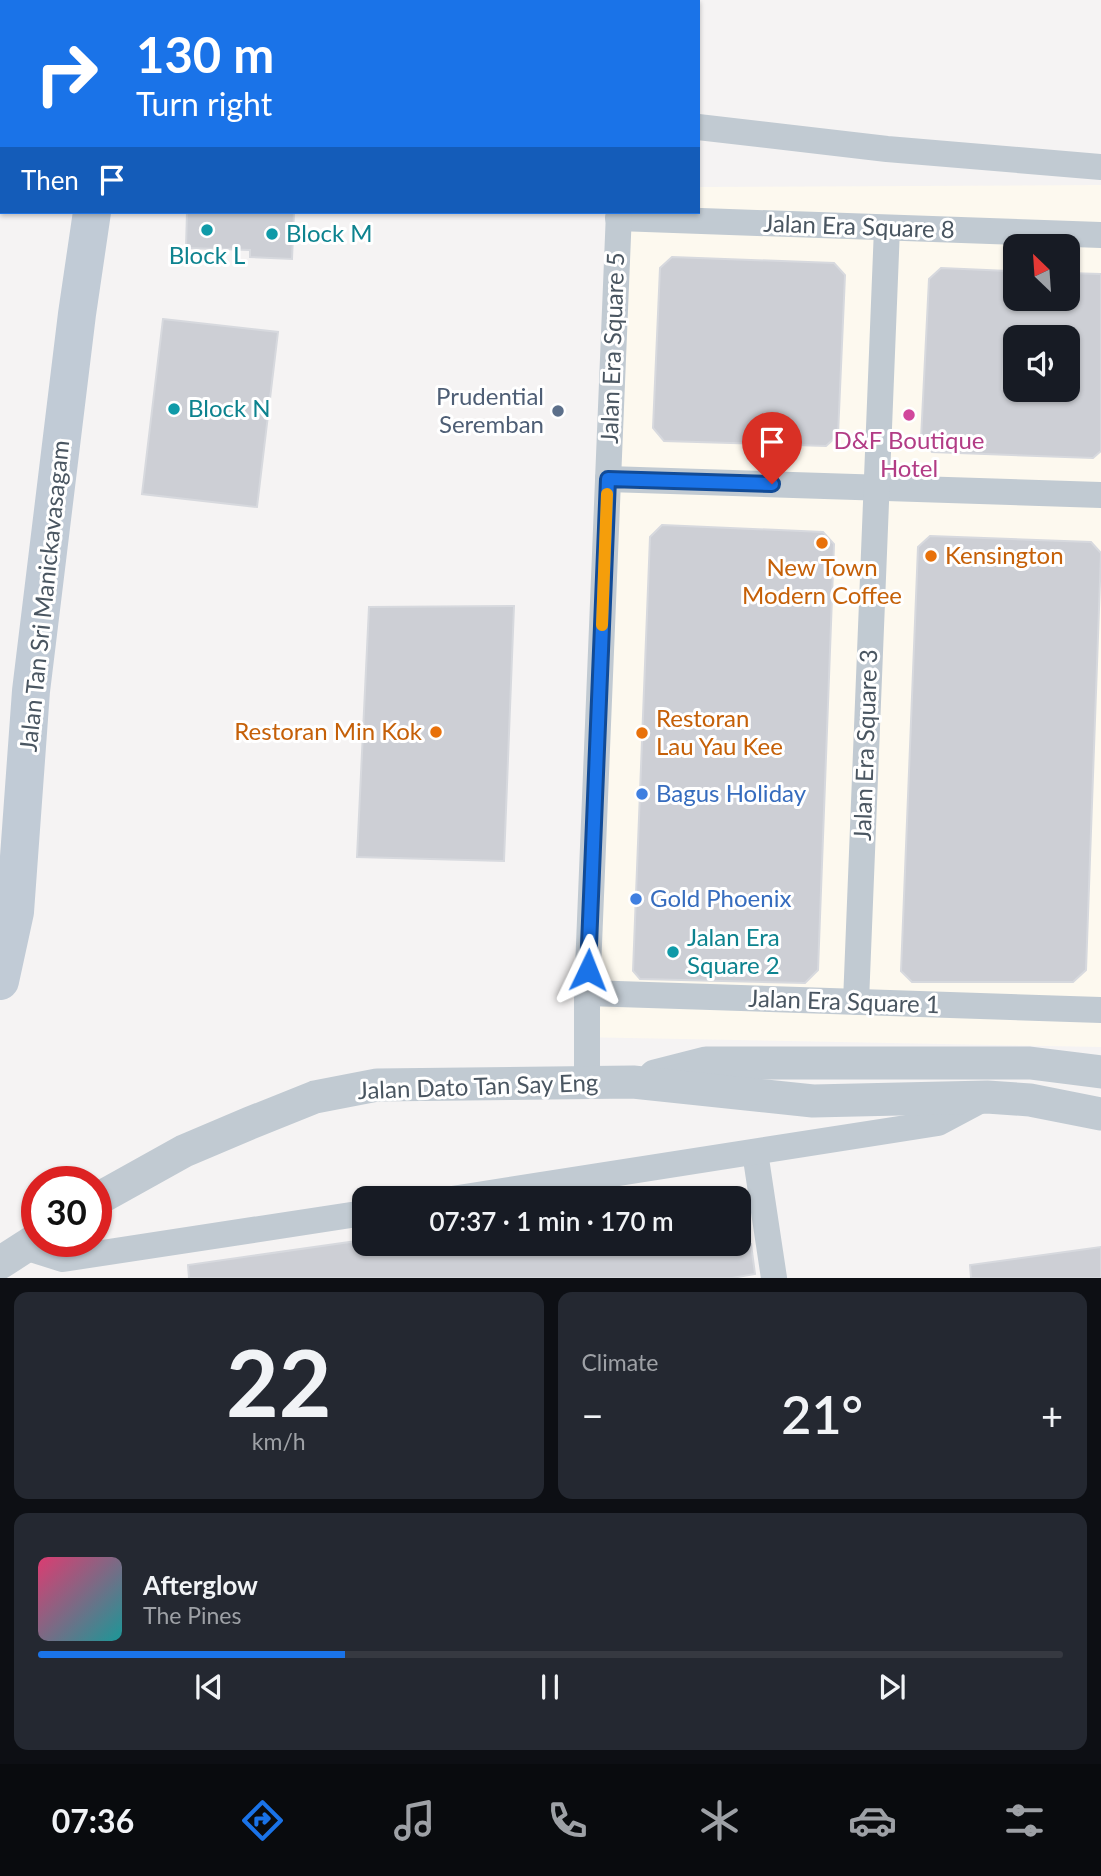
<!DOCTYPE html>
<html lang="en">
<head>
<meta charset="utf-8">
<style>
	:root { --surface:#171b24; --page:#242831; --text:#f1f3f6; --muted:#9ea1a6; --line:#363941; --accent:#1a73e8 }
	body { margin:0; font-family:Lato,sans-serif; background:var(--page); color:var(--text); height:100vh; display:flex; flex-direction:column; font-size:26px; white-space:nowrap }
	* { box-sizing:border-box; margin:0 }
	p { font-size:23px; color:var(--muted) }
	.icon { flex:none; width:38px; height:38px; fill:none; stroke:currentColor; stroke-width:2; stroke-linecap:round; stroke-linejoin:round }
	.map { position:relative; height:1278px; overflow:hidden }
	.details { display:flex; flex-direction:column; gap:14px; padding:14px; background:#0d0f14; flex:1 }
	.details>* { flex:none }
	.top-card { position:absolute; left:0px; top:0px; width:700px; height:214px; box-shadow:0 2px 5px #0004; background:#1a73e8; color:#fff; overflow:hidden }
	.needle { width:46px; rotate:335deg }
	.tools { position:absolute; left:1003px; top:234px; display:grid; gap:14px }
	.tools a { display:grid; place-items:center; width:77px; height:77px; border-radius:14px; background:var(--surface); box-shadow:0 2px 5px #0004; font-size:35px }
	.speed { position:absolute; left:21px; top:1166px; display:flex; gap:14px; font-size:35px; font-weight:700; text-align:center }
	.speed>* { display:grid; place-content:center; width:91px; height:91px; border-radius:50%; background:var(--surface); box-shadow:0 2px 5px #0004; line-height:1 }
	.speed .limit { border:10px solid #d22; background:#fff; color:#111 }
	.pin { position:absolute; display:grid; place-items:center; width:60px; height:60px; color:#fff; margin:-72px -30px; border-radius:50% 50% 50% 0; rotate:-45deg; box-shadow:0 0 7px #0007 }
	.pin .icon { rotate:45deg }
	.me { position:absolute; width:77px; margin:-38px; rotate:2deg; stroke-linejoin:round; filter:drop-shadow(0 0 5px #0008) }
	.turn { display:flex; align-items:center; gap:24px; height:147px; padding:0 21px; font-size:32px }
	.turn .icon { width:91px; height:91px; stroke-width:2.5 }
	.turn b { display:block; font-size:49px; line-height:60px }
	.then { display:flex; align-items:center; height:66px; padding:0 21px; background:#0003; gap:14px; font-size:26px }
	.big { font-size:52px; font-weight:600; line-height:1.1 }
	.details .tile { flex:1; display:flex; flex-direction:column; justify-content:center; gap:10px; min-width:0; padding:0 24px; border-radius:14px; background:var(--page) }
	.details .dial { align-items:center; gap:0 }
	.dial b { font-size:91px; line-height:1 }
	.song { display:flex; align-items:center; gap:21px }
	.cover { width:84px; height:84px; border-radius:10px; background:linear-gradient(135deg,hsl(340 70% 55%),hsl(180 70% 35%)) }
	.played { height:7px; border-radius:4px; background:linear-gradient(90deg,var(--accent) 30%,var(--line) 30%) }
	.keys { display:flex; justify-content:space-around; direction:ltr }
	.heat { display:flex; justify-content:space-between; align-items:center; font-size:38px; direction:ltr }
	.details .tiles { flex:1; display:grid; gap:14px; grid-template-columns:1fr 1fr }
	.tile:last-child { grid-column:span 2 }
	.trip { position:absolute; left:352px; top:1186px; width:399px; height:70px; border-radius:14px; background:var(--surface); box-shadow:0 2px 5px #0004; font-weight:600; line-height:70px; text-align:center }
	.dock { display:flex; height:112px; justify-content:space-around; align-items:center; background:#090b0e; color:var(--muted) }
	.dock .icon { width:49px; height:49px }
	.dock .current { color:var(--accent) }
	.dock b { font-size:32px; color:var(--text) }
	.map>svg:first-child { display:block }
	.commercial { fill:#fdf9ef; fill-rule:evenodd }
	.building { fill:#cdcfd5; stroke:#d7d9de; stroke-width:2; fill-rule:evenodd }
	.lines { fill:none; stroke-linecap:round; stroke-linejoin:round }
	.minor { stroke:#c1cad2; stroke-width:26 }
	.tertiary { stroke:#c1cad2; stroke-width:33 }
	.secondary { stroke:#c1cbd6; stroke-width:38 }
	.route-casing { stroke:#114b97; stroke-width:18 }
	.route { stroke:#1a73e8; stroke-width:12 }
	.slow { stroke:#f59e0b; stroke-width:12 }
	.culture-dot { fill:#0f9aa8; stroke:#fff; stroke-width:2.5 }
	.service-dot { fill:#5c6f8a; stroke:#fff; stroke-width:2.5 }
	.hotel-dot { fill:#d1479c; stroke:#fff; stroke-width:2.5 }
	.food-dot { fill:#e8710a; stroke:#fff; stroke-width:2.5 }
	.shop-dot { fill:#3f7fe0; stroke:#fff; stroke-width:2.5 }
	.labels { text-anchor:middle; stroke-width:6; stroke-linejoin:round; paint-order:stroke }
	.street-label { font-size:24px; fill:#4a5661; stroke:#fff }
	.culture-label { font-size:24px; fill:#0d838f; stroke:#fff; text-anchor:start }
	.service-label { font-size:24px; fill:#4e5e75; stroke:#fff; text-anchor:end }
	.hotel-label { font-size:24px; fill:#b23c85; stroke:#fff }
	.food-label { font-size:24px; fill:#c56008; stroke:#fff; text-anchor:start }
	.shop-label { font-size:24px; fill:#366cbe; stroke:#fff; text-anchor:start }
</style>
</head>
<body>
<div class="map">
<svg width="1101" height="1278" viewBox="0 0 1101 1278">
	<rect width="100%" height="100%" fill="#f5f3f3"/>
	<!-- commercial -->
	<path class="commercial" d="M1101 185V1047L574 1037 621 212H698V187ZM1015 247H1068V299H1015ZM1015 338H1068V390H1015Z"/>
	<!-- building -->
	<g class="building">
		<polygon points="187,212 294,212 292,259 250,257 250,250 186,248"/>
		<polygon points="672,257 834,263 845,275 838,435 826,446 664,441 653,428 660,268"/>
		<path d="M941 268 1008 271 1007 299H1068V273L1101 274V451L1093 458 932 452 921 439 929 279ZM1005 338H1068V390L1002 389Z"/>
		<polygon points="163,319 278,332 257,507 142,494"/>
		<polygon points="662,525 823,532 834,544 818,970 805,983 640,979 633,971 650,537"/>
		<polygon points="930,536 1091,542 1101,553 1086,970 1073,982 912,982 901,971 918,547"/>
		<polygon points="514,606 504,861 357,857 369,607"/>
		<polygon points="364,1240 364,1244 751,1244 755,1274 732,1278 189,1278 188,1265"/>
		<polygon points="1101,1247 1101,1278 971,1278 970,1265"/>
	</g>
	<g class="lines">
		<!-- minor -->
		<g class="minor">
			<polyline points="52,0 57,2"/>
			<polyline points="467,2 468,0"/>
			<polyline points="641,2 641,0"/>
			<polyline points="698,127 887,149 1101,167"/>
			<polyline points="618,218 1101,235"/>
			<polyline points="608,479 1101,495"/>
			<polyline points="587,993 1101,1010"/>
			<polyline points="856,1002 887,228"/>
			<polyline points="587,1082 587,993 619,212"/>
			<polyline points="755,1152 774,1278"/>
			<polyline points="452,1199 938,1123 985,1098"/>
			<polyline points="25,1247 63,1259 364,1213"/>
		</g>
		<!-- tertiary -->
		<g class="tertiary">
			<polyline points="655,1076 706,1063 1030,1063 1101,1072"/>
			<polyline points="96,1200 184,1151 250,1123 315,1097 377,1085 633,1082 813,1101 987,1097 1030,1100 1101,1114"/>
			<polyline points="0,1263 37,1239"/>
		</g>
		<!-- secondary -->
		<g class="secondary">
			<polyline points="124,2 124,0"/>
			<polyline points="0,981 15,912 31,691 77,314 92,212"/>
		</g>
	</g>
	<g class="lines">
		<defs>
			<polyline id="route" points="588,970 608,479 772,484"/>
		</defs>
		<!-- route casing -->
		<use href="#route" class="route-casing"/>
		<!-- route -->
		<use href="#route" class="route"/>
		<!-- slow -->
		<polyline class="slow" points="602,625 607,494"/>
	</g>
	<!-- markers -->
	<g class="culture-dot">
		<circle cx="207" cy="230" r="7"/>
		<circle cx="272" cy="234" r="7"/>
		<circle cx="174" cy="409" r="7"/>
		<circle cx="673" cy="952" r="7"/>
	</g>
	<circle class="service-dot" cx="558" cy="411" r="7"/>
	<circle class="hotel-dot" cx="909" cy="415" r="7"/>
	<g class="food-dot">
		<circle cx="822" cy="543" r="7"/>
		<circle cx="931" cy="556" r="7"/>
		<circle cx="436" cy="732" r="7"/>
		<circle cx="642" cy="733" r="7"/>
	</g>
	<g class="shop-dot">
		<circle cx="642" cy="794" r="7"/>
		<circle cx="636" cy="899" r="7"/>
	</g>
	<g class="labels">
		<!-- street labels -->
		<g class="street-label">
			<text transform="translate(859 227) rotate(2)" y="8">Jalan Era Square 8</text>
			<text transform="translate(613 348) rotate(-88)" y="8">Jalan Era Square 5</text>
			<text transform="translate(45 596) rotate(-84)" y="8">Jalan Tan Sri Manickavasagam</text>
			<text transform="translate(866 745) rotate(-88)" y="8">Jalan Era Square 3</text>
			<text transform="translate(844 1002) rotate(2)" y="8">Jalan Era Square 1</text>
			<text transform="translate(478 1087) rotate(-2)" y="8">Jalan Dato Tan Say Eng</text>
		</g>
		<!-- culture labels -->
		<g class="culture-label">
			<text x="286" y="242">Block M</text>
			<text x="207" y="264" text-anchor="middle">Block L</text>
			<text x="188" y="417">Block N</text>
			<text x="687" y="946">Jalan Era<tspan x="687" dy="28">Square 2</tspan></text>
		</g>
		<!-- service labels -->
		<g class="service-label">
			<text x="544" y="405">Prudential<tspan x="544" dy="28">Seremban</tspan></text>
		</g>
		<!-- hotel labels -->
		<g class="hotel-label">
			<text x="909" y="449">D&amp;F Boutique<tspan x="909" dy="28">Hotel</tspan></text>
		</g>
		<!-- food labels -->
		<g class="food-label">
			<text x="945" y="564">Kensington</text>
			<text x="822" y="576" text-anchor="middle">New Town<tspan x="822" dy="28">Modern Coffee</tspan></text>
			<text x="656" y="727">Restoran<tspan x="656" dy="28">Lau Yau Kee</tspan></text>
			<text x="422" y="740" text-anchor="end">Restoran Min Kok</text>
		</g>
		<!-- shop labels -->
		<g class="shop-label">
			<text x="656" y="802">Bagus Holiday</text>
			<text x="650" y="907">Gold Phoenix</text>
		</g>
	</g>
</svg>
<div class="tools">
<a><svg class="needle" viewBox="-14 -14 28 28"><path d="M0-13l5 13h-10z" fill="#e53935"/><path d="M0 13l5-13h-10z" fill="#9ea1a6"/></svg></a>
<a><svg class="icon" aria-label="sound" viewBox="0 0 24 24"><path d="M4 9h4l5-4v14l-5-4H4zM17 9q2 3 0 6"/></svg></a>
</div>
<div class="speed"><div class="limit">30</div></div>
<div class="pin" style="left:772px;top:484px;background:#d93025"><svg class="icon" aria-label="arrive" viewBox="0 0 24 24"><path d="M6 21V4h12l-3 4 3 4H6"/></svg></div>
<svg class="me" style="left:588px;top:970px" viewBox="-20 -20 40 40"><path d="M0-17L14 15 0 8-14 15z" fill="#1a73e8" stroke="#fff" stroke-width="4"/></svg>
<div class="trip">07:37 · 1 min · 170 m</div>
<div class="top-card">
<div class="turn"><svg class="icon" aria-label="right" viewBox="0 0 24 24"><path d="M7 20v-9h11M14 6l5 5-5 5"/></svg><div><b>130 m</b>Turn right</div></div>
<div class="then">Then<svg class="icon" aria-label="arrive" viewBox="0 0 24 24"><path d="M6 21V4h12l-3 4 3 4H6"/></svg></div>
</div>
</div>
<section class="details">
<div class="tiles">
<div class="tile dial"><b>22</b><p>km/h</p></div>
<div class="tile"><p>Climate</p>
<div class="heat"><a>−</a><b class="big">21°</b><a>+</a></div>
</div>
<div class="tile">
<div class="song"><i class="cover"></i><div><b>Afterglow</b><p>The Pines</p></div></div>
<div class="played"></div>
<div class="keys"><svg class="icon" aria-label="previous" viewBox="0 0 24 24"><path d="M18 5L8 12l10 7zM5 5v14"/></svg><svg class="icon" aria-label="pause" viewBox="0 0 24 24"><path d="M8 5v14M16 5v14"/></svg><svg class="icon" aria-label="next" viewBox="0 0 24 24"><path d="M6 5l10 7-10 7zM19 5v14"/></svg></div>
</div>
</div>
</section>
<nav class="dock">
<b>07:36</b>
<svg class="icon current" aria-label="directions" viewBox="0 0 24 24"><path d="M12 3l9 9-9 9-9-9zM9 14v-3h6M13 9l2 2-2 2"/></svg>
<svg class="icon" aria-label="music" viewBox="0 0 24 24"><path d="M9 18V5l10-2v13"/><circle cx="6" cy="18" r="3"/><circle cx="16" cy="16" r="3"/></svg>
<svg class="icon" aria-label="phone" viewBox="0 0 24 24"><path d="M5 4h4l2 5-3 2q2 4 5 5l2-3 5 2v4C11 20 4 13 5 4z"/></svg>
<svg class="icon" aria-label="climate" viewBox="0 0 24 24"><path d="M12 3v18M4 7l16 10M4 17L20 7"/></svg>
<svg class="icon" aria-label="car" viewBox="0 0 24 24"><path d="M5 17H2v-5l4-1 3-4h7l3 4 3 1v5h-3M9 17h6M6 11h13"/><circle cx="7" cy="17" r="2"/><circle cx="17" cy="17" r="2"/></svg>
<svg class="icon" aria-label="filters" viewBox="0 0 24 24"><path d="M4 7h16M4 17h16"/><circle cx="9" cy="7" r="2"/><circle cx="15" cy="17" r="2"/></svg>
</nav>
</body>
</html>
